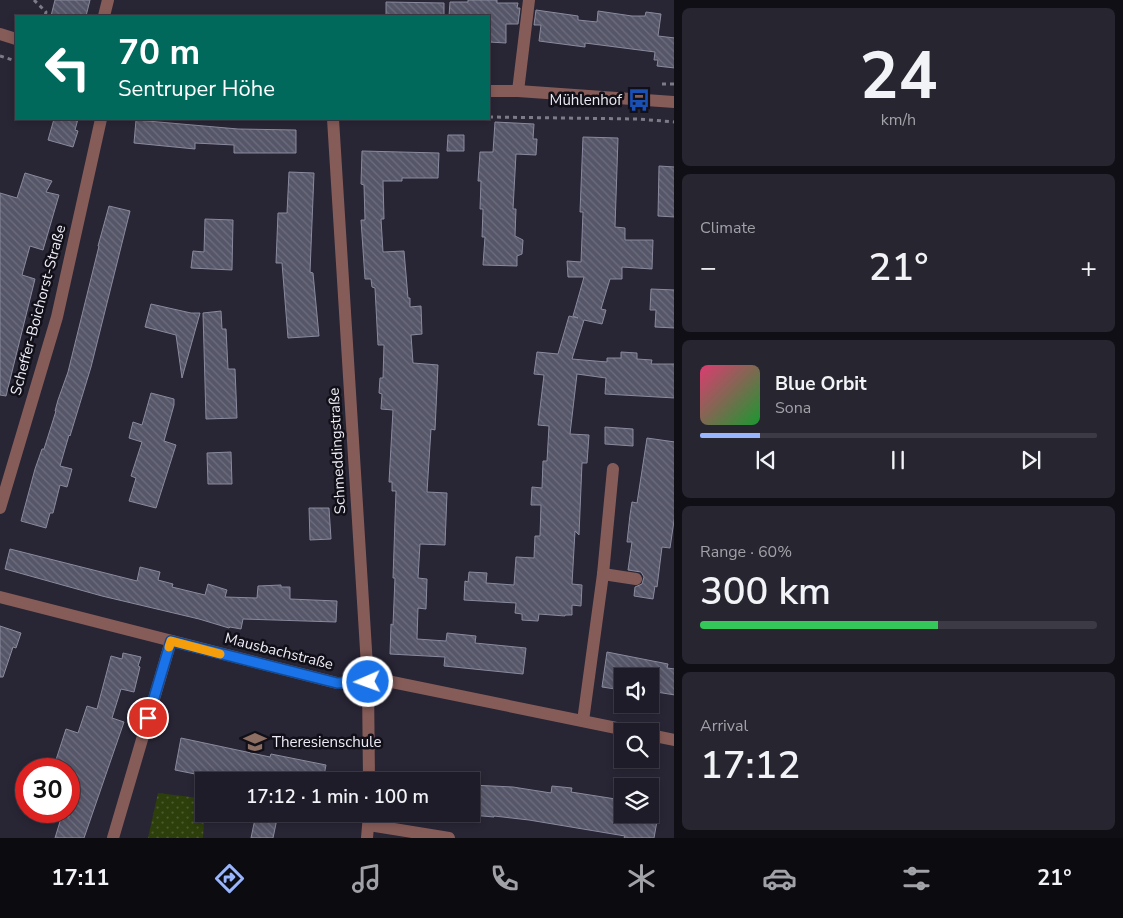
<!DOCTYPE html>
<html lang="en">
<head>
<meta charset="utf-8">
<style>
	:root { --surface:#1e1c28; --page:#262530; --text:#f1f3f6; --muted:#a1a1a8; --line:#3c3a45; --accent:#99b5fd }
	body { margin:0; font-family:"Nunito Sans",sans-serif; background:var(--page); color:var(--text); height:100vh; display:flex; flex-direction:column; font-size:19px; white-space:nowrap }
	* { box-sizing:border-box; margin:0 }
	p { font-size:16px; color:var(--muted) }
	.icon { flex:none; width:28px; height:28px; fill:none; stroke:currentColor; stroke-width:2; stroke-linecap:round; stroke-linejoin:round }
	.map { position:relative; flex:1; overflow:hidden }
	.panel { display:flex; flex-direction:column; gap:8px; padding:8px; background:#100f16; width:449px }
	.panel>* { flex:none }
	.banner { position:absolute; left:15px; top:15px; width:475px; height:105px; border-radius:0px; box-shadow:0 2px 8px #0003,0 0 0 1px var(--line); background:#00695c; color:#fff; overflow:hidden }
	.controls { position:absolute; left:614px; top:668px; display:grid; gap:10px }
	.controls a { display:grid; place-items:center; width:45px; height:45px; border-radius:0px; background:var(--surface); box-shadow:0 2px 8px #0003,0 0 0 1px var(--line); font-size:25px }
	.speed { position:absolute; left:15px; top:758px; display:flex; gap:10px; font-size:25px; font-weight:700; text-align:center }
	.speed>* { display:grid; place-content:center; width:65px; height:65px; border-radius:50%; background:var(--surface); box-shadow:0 2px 8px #0003,0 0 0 1px var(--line); line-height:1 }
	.speed .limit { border:8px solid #d22; background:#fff; color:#111 }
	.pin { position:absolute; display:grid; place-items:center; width:42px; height:42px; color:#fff; margin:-21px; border:2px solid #fff; border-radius:50%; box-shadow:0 1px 5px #0007 }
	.me { position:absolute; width:55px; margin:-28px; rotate:268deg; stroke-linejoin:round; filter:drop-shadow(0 0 4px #0008) }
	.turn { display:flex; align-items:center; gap:18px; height:105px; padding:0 20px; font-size:22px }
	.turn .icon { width:65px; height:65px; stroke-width:2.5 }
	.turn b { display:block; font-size:35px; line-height:42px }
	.big { font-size:38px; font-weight:600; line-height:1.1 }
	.panel .widget { flex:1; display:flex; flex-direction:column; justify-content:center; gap:8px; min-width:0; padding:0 18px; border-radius:8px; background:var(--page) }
	.panel .dial { align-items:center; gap:0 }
	.dial b { font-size:65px; line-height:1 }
	.song { display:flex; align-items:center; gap:15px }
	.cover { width:60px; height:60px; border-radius:8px; background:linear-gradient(135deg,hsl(340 70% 55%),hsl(130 70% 35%)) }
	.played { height:5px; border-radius:2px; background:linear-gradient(90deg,var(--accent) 15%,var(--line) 15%) }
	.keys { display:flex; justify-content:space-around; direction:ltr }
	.heat { display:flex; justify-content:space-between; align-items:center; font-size:28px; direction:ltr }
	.charge { height:8px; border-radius:4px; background:linear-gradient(90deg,#34c759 60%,var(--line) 0) }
	.trip { position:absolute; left:195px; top:772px; width:285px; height:50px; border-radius:0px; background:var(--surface); box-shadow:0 2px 8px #0003,0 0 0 1px var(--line); font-weight:600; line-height:50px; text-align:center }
	.dock { display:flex; height:80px; justify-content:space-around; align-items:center; background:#0c0b10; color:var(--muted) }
	.dock .icon { width:35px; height:35px }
	.dock .on { color:var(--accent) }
	.dock b { font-size:22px; color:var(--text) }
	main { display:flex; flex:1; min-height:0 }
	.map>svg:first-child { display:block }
	.park { fill:url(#park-dots) }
	.building { fill:url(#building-back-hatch); stroke:#898a9e }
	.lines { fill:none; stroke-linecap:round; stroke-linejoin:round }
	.path { stroke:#7e7b89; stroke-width:3; stroke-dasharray:4 4; stroke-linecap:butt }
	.minor { stroke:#865c58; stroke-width:12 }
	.route-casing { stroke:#114b97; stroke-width:12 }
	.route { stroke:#1a73e8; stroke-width:9 }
	.slow { stroke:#f59e0b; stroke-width:9 }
	.labels { text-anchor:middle; stroke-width:5; stroke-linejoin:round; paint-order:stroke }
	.poi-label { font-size:15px; fill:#edebf6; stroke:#110f17; text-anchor:end }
	.street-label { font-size:15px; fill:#edebf6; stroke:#110f17 }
</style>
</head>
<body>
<main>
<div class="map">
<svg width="675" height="838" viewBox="0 0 675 838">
	<defs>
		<pattern id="park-dots" width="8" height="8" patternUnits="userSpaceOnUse" patternTransform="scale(1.25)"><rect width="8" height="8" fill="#2d3f0b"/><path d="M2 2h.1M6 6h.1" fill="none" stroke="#4c5b2f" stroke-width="1.8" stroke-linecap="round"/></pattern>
		<pattern id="building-back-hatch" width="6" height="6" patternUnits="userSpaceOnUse" patternTransform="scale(1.25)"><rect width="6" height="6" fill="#565669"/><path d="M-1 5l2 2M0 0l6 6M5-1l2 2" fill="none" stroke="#6f6e7f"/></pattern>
	</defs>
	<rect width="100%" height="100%" fill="#282535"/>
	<!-- park -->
	<path class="park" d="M158 793 199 798C206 811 204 823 203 838H148Z"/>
	<!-- building -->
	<g class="building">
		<polygon points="55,0 90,0 86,16 51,16"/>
		<polygon points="468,0 497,0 497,3 518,3 517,8 520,8 518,24 506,24 506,43 489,42 489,16 449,16 450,2 468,2"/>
		<polygon points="386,2 444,3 444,16 386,16"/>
		<polygon points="536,10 578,16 578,20 597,22 598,11 632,16 645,16 646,12 661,14 658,36 675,38 675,68 657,66 658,60 654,60 655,52 585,43 585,47 539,41 541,25 534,25"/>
		<polygon points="54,119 78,119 75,130 78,131 73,147 48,140"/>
		<polygon points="136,120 238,129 296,130 296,153 234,153 234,145 195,143 195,149 134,143"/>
		<polygon points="495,122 534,124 533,139 537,139 536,155 516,154 513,209 516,209 515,236 523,240 522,254 517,256 517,266 483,265 485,237 482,237 483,209 480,209 481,181 478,181 480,152 493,152"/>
		<polygon points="448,135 464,135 464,151 447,151"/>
		<polygon points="583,137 618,138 615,227 625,228 625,240 653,240 652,269 622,267 622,279 610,279 601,309 606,310 602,324 584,320 572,359 607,362 607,358 621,358 621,352 637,353 637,359 652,360 651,364 675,364 675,398 605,394 606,378 577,374 570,434 589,435 587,463 582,463 579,535 575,531 572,584 582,585 581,606 572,605 572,615 565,615 565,616 539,614 538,621 522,620 522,614 515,613 516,603 464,600 465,581 468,582 469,572 487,573 486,583 514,585 516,557 534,558 535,536 540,536 541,505 531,505 532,487 542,488 543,461 547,461 549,426 538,425 544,375 534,374 537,352 558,354 569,316 578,318 573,316 584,277 568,277 567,261 581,262 583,212 580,212"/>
		<polygon points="362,151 439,153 438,178 402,178 402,181 383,181 384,219 381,219 383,252 404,251 408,298 410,298 410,307 421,306 422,334 411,335 413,363 438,365 435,430 431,429 427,492 447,493 445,545 420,544 418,578 427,579 426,609 418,608 417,639 446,641 447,633 476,636 475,643 526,648 523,674 444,666 445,657 390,654 391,624 393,625 395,578 393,578 396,491 392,491 392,482 389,482 393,410 381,409 382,394 379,393 380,378 383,378 384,345 378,345 375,288 372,287 371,279 365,279 361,220 365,220 364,185 361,184"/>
		<polygon points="659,166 675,167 675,217 658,216"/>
		<polygon points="289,172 314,173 310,272 313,273 319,336 288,338 282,263 276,263 278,213 287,213"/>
		<polygon points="25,173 52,181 46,192 59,195 43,250 30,246 22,275 35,279 6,396 0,395 0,193 17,198"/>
		<polygon points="109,206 130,211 91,367 70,436 69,435 60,466 72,469 67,487 60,485 53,513 50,513 46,528 21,521 35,469 42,449 44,449 56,411 55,411 58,400 68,372 99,246 98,246"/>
		<polygon points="205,219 233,220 232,270 191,268 193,251 204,252"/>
		<polygon points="651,289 675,290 675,328 655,327 656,310 650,310"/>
		<polygon points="151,304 191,313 200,313 182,378 176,335 145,327"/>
		<polygon points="221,311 222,329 226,329 228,369 235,369 237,418 206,419 203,313"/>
		<polygon points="151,393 174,399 174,405 164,441 176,445 156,508 129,501 136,478 131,476 142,442 129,438 133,422 142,425"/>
		<polygon points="605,427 633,429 633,446 605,444"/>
		<polygon points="647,438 675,442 675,514 670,548 662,547 657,587 655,586 653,599 634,596 635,587 642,584 644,577 641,572 628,570 632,542 627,542 630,515 632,502 637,503"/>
		<polygon points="231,452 232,484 208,484 207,453"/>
		<polygon points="309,508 329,508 331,539 310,540"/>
		<polygon points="10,549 137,581 140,567 160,572 158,580 173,584 172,587 205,595 208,584 227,590 225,597 257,598 258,586 281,585 281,587 290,587 290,599 337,601 336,622 243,619 241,629 230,627 229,628 199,619 102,596 5,569"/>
		<polygon points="0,626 21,633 16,648 13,647 3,677 0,677"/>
		<polygon points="607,652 668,664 667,668 675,669 675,695 650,691 650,676 622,676 622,690 602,687"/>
		<polygon points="123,653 141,657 138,666 140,667 134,692 121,689 112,718 124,722 84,838 55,838 62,815 69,817 69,769 53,769 66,729 78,733 87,706 97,709 111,656 122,659"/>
		<polygon points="181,738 270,757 271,754 326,765 323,781 230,781 175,770"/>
		<polygon points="471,785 513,787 551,793 552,786 572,788 571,792 622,800 622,814 650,814 650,805 653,805 650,820 657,821 654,838 624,838 625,836 529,820 494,816 494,817 471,815"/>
		<polygon points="256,814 278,814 273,838 251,838"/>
	</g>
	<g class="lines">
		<!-- path -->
		<g class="path">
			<polyline points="34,0 46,12 45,16"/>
			<polyline points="0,56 16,61"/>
			<polyline points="662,84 675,84"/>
			<polyline points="489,117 638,119 675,122"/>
		</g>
		<!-- minor -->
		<g class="minor">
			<polyline points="104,16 108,0"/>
			<polyline points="0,34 16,39"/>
			<polyline points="489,91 518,91 675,102"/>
			<polyline points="518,91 529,0"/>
			<polyline points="333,119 368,682 369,781"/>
			<polyline points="0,508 57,317 101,119"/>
			<polyline points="603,574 636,579"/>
			<polyline points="0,597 337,683 392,682 631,731"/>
			<polyline points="583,721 603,574 613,469"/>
			<polyline points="650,735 675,740"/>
			<polyline points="369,825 449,838"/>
			<polyline points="113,838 171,641"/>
			<polyline points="367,838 369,814"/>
		</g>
	</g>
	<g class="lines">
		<defs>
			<polyline id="route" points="148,718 171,641 337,683 368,682"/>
		</defs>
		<!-- route casing -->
		<use href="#route" class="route-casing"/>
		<!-- route -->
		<use href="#route" class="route"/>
		<!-- slow -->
		<polyline class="slow" points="169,647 171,641 220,654"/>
	</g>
	<!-- icons -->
	<defs>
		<symbol id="bus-bare" viewBox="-9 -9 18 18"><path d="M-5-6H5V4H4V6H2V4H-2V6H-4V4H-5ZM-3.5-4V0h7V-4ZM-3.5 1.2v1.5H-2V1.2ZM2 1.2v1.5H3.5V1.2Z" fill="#1a4fb4" stroke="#110f17" stroke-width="2.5" paint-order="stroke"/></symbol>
		<symbol id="school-bare" viewBox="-9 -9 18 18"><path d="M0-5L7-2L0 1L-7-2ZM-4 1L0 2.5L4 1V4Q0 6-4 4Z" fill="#8d6e63" stroke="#110f17" stroke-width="2.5" paint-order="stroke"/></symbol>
	</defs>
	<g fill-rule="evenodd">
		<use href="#bus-bare" x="623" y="84" width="32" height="32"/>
		<use href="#school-bare" x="239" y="726" width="32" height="32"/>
	</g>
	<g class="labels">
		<!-- poi labels -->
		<g class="poi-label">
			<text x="622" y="105">Mühlenhof</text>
			<text x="272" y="747" text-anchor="start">Theresienschule</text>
		</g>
		<!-- street labels -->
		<g class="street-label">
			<text transform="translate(38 310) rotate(-75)" y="5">Scheffer-Boichorst-Straße</text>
			<text transform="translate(337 451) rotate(-93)" y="5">Schmeddingstraße</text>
			<text transform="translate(279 651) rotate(14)" y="5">Mausbachstraße</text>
		</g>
	</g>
</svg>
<div class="controls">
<a><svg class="icon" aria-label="sound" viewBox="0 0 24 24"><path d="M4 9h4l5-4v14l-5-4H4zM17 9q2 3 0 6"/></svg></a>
<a><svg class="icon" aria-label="search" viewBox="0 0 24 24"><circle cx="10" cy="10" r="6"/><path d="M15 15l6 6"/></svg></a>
<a><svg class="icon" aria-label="layers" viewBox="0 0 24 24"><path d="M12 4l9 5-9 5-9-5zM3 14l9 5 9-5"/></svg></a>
</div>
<div class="speed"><div class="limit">30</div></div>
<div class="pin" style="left:148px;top:718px;background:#d93025"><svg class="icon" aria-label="arrive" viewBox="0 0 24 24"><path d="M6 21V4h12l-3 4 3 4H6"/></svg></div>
<svg class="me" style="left:368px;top:682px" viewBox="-20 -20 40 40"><circle r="17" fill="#1a73e8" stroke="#fff" stroke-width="3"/><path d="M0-11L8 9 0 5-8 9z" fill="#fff"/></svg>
<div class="trip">17:12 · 1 min · 100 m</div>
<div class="banner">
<div class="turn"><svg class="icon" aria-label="left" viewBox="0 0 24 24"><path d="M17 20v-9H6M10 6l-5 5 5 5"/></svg><div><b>70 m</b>Sentruper Höhe</div></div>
</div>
</div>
<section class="panel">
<div class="widget dial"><b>24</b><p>km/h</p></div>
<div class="widget"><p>Climate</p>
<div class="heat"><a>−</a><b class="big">21°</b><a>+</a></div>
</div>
<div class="widget">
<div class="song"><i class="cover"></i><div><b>Blue Orbit</b><p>Sona</p></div></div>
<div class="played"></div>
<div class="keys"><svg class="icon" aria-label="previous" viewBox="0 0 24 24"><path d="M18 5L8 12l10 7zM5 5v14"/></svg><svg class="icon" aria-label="pause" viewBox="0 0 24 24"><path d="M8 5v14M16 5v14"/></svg><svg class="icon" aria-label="next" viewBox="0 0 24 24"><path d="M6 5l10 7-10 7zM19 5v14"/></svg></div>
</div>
<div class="widget"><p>Range · 60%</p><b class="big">300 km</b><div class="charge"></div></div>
<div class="widget"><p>Arrival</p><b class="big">17:12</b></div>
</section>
</main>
<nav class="dock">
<b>17:11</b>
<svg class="icon on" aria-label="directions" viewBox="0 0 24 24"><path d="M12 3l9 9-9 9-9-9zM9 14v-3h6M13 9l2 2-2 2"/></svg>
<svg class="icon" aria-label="music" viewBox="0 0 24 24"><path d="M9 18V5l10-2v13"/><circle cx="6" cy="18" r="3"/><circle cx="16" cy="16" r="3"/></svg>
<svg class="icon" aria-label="phone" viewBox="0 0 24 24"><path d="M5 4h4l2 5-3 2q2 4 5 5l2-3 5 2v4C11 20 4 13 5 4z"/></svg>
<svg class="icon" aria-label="climate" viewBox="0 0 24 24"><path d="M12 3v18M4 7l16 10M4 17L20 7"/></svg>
<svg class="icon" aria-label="car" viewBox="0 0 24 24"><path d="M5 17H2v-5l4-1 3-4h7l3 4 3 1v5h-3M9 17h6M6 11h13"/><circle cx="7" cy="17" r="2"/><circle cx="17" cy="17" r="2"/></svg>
<svg class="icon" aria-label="filters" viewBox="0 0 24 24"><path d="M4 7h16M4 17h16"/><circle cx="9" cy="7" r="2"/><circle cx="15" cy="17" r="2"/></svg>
<b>21°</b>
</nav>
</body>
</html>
